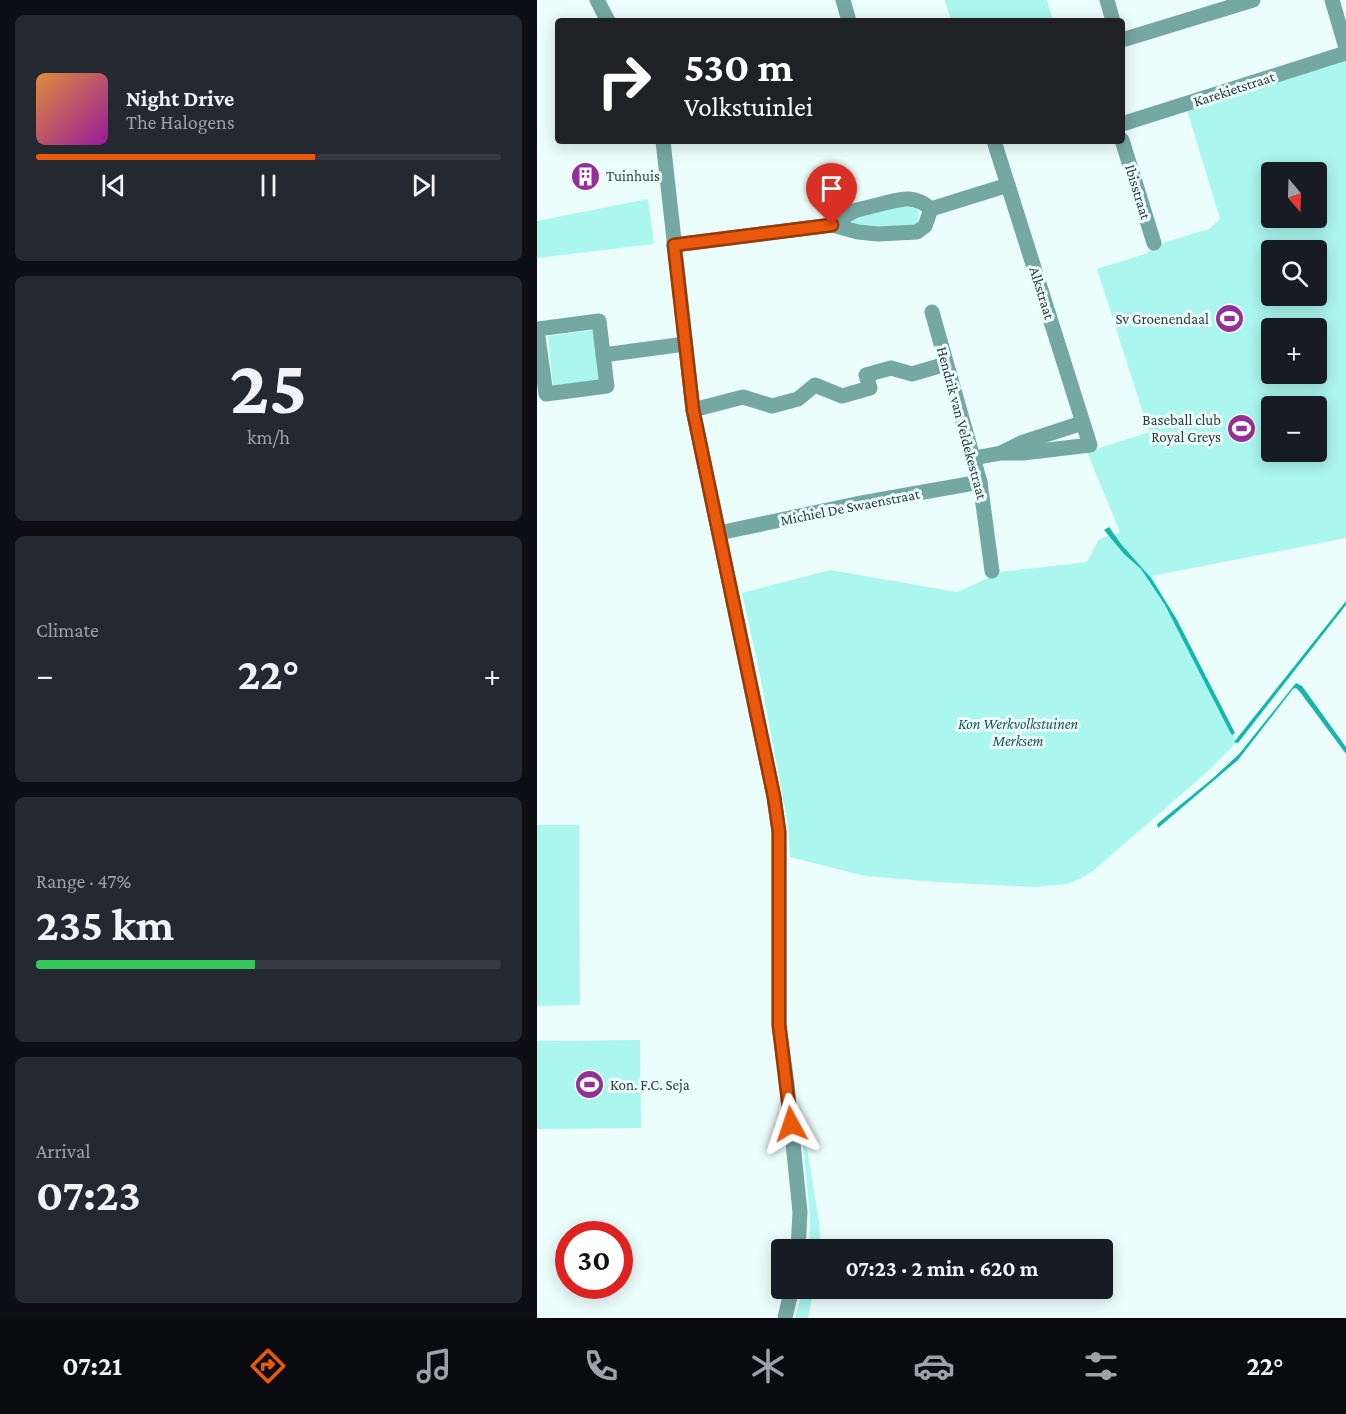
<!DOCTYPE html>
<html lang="en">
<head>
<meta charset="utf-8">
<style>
	:root { --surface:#171b24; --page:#242831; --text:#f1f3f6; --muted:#9ea1a6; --line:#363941; --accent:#ea580c }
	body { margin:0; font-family:"Crimson Pro",serif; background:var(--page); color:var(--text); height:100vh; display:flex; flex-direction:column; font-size:22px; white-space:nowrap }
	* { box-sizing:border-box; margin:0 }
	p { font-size:20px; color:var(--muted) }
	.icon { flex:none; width:33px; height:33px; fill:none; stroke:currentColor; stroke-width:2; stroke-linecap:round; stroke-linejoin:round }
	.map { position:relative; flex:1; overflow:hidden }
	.sheet { display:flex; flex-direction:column; gap:15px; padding:15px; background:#0d0f14; width:537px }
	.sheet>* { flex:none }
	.banner { position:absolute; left:18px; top:18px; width:570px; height:126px; border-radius:6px; box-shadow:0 3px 15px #0003; background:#202124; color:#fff; overflow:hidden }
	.needle { width:39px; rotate:161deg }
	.buttons { position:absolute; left:724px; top:162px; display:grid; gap:12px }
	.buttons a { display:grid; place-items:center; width:66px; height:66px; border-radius:6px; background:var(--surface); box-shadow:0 3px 15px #0003; font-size:30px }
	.speed { position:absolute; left:18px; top:1221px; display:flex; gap:12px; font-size:30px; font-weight:700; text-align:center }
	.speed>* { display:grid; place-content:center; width:78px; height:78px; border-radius:50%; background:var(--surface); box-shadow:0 3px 15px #0003; line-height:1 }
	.speed .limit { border:9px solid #d22; background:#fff; color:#111 }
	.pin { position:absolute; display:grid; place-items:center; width:51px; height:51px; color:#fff; margin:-62px -26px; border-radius:50% 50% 50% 0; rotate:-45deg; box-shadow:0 0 6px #0007 }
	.pin .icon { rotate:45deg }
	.me { position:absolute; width:66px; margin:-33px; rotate:355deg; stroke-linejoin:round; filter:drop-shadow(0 0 4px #0008) }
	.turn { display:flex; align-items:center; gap:21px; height:126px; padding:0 30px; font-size:27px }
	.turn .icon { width:78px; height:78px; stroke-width:2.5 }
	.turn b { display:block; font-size:42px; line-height:51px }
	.big { font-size:45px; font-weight:700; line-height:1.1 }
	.sheet .widget { flex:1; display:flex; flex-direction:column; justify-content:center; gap:9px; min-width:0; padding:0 21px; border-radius:9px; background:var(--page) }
	.sheet .dial { align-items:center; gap:0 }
	.dial b { font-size:78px; line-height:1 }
	.song { display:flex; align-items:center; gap:18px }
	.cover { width:72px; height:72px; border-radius:9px; background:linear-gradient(135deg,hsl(30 70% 55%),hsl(300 70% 35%)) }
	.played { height:6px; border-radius:3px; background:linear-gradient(90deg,var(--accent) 60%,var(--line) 60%) }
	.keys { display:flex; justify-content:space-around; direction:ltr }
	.heat { display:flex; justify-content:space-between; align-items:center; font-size:33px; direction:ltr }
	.charge { height:9px; border-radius:4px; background:linear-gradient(90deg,#34c759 47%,var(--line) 0) }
	.trip { position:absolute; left:234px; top:1239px; width:342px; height:60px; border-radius:6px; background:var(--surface); box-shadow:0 3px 15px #0003; font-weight:700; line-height:60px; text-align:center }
	.tab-bar { display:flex; height:96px; justify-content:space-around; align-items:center; background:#090b0e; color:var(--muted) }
	.tab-bar .icon { width:42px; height:42px }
	.tab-bar .current { color:var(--accent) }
	.tab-bar b { font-size:27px; color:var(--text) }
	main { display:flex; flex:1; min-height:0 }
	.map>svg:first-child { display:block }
	.green { fill:#abf6ef; fill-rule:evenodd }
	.water { fill:#15b6ae }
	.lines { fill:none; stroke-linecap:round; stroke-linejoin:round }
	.minor { stroke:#75a7a3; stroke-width:15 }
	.route-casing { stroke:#983908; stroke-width:15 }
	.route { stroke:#ea580c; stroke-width:10 }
	.labels { text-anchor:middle; stroke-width:6; stroke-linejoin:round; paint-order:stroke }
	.street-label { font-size:15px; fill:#2f3b39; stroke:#ecfefc }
	.poi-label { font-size:15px; fill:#2f3b39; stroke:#ecfefc; text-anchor:start }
	.park-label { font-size:15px; font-style:italic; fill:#1a5450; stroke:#ecfefc }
</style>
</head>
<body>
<main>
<section class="sheet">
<div class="widget">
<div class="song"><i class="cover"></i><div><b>Night Drive</b><p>The Halogens</p></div></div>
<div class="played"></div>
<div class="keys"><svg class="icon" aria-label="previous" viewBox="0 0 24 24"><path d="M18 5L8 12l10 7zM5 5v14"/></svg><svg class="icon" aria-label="pause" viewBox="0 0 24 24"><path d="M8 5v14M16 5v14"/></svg><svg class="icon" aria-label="next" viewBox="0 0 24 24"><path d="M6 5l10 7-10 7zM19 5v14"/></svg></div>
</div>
<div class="widget dial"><b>25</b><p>km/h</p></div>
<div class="widget"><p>Climate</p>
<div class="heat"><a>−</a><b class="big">22°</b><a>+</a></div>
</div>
<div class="widget"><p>Range · 47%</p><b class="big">235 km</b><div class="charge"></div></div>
<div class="widget"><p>Arrival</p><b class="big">07:23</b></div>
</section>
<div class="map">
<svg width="809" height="1318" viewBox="0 0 809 1318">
	<rect width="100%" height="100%" fill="#ecfefc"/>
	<!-- green -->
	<g class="green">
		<polygon points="408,0 510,0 516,21 414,21"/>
		<path d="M809 60V538L615 576 700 742 670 772 556 871 543 879 530 884 497 887 400 882 328 876 253 857 251 825 222 670 205 593 293 570 420 592 465 572 550 562 562 539 583 532 550 452 612 432 560 269 608 254 629 242 672 229 683 219 650 110ZM735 172H780V218H735ZM735 250H780V296H735ZM735 328H780V374H735ZM735 406H780V452H735Z"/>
		<polygon points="111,199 117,244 0,258 0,221"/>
		<path d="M368 204C371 205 374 205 377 206 384 211 383 221 377 226L331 229 315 223 317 217Z"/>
		<polygon points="59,330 65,379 16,386 11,336"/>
		<polygon points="0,825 42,825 43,1005 0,1006"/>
		<polygon points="103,1040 104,1128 0,1129 0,1041"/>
		<polygon points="261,1094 282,1221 284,1249 272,1249 273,1216"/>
		<polygon points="266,1289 277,1289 271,1318 258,1318"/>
	</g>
	<!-- water -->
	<g class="water">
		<polygon points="572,527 584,544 614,578 639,618 698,733 695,735 693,732 628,605 604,569 587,554 567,530"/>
		<polygon points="809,601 809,605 701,743 697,742"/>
		<polygon points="759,683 765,686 809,747 809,754 763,692 759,688 756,689 701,760 621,828 620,824 675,779 702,754"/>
	</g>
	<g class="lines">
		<!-- minor -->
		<g class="minor">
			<polyline points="60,0 71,21"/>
			<polyline points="306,0 312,21"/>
			<polyline points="570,0 576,21"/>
			<polyline points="795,0 809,48"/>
			<polyline points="585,40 716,0"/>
			<polyline points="585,124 809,53"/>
			<polyline points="585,140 617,243"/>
			<polyline points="126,141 156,410 237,797 242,832 242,1025 250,1084 263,1212 261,1250"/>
			<polyline points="394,209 471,185"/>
			<path d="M295 225C303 220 312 213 320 210 328 208 336 206 344 204 364 199 377 194 394 209"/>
			<polyline points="137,245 295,225 321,232 341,234 380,232 388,226 394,209"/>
			<polyline points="395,312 443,482 455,571"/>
			<polyline points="0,329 62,321 70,386 9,394 0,330"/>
			<polyline points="66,355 148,344"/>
			<polyline points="156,410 206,397 235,406 261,399 278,385 305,396 333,388 329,375 354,368 375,374 409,364"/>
			<polyline points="466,452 484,443 545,423"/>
			<polyline points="437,458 464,453 486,453 553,445 457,141"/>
			<polyline points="182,533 319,504 443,482"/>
			<polyline points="248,1318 255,1288"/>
		</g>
	</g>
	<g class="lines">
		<defs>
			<polyline id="route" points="254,1124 242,1025 242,832 237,797 156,410 137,245 295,225"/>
		</defs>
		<!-- route casing -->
		<use href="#route" class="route-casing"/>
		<!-- route -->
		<use href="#route" class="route"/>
	</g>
	<!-- icons -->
	<defs>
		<symbol id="building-disc" viewBox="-11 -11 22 22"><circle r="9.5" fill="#943197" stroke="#ecfefc"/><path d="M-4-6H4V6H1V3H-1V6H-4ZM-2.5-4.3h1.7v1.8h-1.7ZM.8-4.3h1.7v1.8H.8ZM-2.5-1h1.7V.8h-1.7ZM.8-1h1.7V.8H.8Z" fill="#fff"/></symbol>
		<symbol id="stadium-disc" viewBox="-11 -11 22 22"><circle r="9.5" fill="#943197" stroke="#ecfefc"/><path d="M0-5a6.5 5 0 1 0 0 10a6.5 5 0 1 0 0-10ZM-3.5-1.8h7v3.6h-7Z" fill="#fff"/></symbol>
	</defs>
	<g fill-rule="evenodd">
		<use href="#building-disc" x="32" y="160" width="33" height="33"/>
		<use href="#stadium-disc" x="676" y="302" width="33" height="33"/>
		<use href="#stadium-disc" x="688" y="412" width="33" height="33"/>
		<use href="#stadium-disc" x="36" y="1068" width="33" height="33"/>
	</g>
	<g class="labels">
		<!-- street labels -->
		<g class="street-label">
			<text transform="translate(697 89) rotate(-18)" y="5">Karekietstraat</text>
			<text transform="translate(601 192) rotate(73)" y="5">Ibisstraat</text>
			<text transform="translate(505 293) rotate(73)" y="5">Alkstraat</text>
			<text transform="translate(425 423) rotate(75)" y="5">Hendrik van Veldekestraat</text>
			<text transform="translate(313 507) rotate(-11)" y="5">Michiel De Swaenstraat</text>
		</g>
		<!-- poi labels -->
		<g class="poi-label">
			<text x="69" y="181">Tuinhuis</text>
			<text x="672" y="324" text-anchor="end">Sv Groenendaal</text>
			<text x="684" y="425" text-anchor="end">Baseball club<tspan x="684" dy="17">Royal Greys</tspan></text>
			<text x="73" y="1090">Kon. F.C. Seja</text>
		</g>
		<!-- park labels -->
		<g class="park-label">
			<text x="481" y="729">Kon Werkvolkstuinen<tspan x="481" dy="17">Merksem</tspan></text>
		</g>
	</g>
</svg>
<div class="buttons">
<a><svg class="needle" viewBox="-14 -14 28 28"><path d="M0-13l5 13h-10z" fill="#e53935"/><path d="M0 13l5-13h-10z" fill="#9ea1a6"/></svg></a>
<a><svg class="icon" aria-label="search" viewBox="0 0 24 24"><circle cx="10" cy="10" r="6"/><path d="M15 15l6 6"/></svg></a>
<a>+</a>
<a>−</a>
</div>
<div class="speed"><div class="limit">30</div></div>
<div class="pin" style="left:295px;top:225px;background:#d93025"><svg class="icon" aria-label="arrive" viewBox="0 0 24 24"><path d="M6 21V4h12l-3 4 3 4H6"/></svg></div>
<svg class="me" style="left:254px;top:1124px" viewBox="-20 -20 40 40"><path d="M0-17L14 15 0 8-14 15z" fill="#ea580c" stroke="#fff" stroke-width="4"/></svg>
<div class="trip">07:23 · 2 min · 620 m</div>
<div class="banner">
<div class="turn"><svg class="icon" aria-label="right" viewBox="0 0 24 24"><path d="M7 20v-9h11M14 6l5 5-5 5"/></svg><div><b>530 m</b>Volkstuinlei</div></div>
</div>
</div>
</main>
<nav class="tab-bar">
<b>07:21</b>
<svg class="icon current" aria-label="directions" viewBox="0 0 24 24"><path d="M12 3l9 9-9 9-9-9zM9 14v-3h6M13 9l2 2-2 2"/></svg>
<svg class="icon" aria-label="music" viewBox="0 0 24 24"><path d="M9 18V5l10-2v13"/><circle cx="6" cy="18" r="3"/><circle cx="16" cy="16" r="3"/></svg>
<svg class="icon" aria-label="phone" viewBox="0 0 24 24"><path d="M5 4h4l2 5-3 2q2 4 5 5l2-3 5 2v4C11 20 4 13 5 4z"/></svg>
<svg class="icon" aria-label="climate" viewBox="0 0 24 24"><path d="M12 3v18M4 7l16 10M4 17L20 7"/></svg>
<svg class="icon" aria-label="car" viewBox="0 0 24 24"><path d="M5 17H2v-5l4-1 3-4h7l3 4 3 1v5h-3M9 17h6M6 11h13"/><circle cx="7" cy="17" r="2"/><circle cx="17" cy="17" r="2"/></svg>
<svg class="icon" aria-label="filters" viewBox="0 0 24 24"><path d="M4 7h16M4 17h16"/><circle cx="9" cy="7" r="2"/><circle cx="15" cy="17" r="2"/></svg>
<b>22°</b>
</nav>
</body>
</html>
